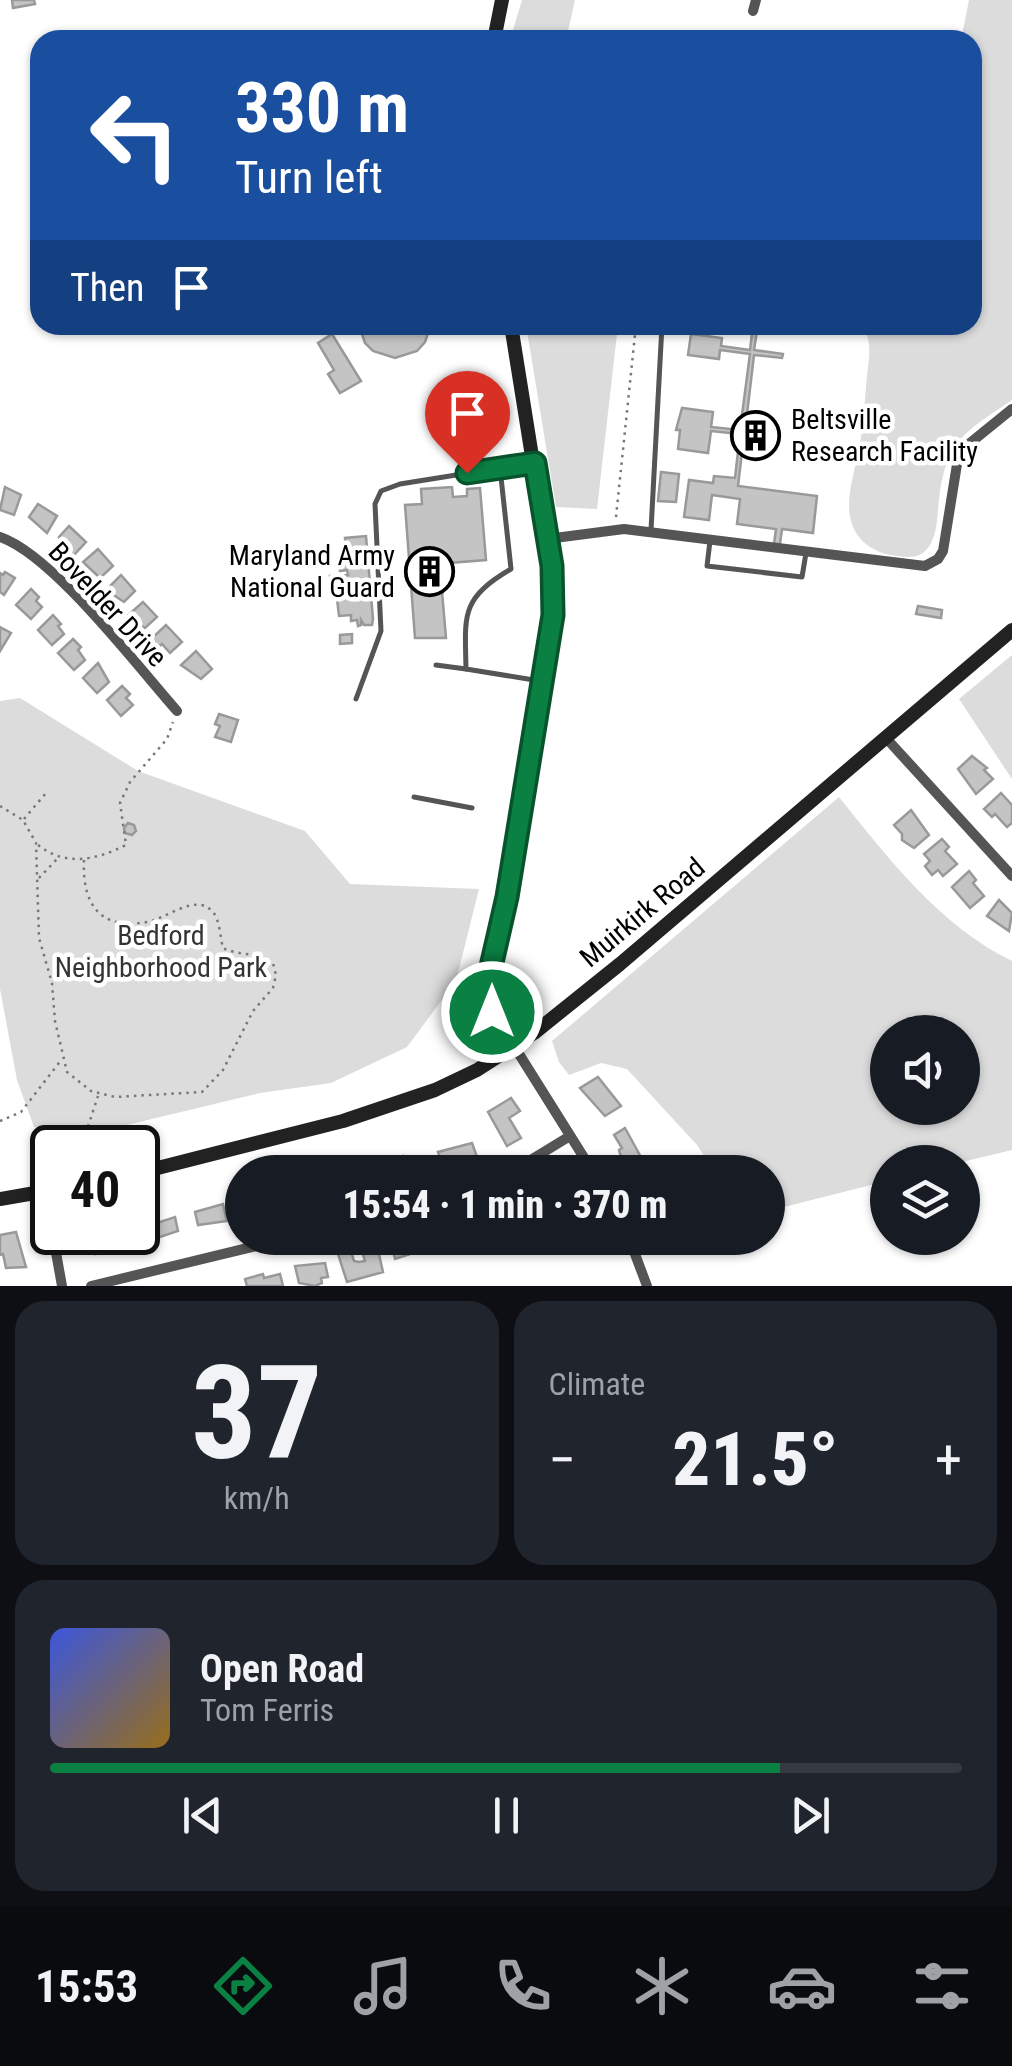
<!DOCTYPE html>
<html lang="en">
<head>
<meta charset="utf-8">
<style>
	:root { --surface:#171b24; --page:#20242c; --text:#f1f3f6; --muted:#9ea1a6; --line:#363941; --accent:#0b8043 }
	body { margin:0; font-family:"Roboto Condensed",sans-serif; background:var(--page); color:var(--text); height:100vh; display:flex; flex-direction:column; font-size:38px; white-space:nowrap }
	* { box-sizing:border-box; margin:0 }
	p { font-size:32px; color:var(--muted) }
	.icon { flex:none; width:55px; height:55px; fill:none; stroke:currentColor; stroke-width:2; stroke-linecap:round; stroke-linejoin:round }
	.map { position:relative; height:1286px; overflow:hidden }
	.details { display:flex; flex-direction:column; gap:15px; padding:15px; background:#0d0f14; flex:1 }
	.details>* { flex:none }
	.top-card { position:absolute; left:30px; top:30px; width:952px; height:305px; border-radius:30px; box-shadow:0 2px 8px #0004; background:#1a4fa0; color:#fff; overflow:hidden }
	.controls { position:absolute; left:870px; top:1015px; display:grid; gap:20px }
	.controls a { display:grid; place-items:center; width:110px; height:110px; border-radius:50%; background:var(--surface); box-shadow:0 2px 8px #0004; font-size:50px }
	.speed { position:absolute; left:30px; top:1125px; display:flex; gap:20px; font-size:50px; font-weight:700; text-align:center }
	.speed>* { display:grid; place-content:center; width:130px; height:130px; border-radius:50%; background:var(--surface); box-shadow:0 2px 8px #0004; line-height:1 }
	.speed .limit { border:5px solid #111; border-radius:15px; background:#fff; color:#111 }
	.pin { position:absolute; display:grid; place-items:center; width:85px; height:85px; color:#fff; margin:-102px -42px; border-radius:50% 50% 50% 0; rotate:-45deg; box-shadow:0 0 10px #0007 }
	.pin .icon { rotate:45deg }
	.me { position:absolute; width:110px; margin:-55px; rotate:0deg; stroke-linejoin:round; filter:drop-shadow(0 0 8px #0008) }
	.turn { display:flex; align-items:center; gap:35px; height:210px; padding:0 40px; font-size:45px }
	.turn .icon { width:130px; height:130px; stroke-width:2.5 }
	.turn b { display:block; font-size:70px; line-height:85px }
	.then { display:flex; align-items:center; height:95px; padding:0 40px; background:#0003; gap:20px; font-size:38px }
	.big { font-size:75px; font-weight:800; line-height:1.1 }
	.details .widget { flex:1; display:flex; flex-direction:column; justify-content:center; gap:15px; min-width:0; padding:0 35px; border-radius:30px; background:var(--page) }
	.details .dial { align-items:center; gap:0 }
	.dial b { font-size:130px; line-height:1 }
	.song { display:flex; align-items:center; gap:30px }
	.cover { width:120px; height:120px; border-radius:15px; background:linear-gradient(135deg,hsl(230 70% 55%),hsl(40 70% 35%)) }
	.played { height:10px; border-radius:5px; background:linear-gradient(90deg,var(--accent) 80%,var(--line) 80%) }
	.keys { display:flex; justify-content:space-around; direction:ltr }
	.heat { display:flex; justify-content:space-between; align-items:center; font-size:55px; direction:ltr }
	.details .tiles { flex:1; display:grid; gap:15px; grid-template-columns:1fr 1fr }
	.widget:last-child { grid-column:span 2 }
	.trip { position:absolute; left:225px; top:1155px; width:560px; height:100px; border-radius:50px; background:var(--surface); box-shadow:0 2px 8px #0004; font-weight:800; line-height:100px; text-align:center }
	.dock { display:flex; height:160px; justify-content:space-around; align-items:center; background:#090b0e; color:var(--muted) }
	.dock .icon { width:70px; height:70px }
	.dock .current { color:var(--accent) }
	.dock b { font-size:45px; color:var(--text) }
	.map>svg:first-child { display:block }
	.green { fill:#dcdcdc; fill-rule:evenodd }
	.building { fill:#c4c4c4; stroke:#999; stroke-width:2.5 }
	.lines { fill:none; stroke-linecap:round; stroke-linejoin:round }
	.path { stroke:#777; stroke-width:2.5; stroke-dasharray:2.5 5; stroke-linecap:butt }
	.lane { stroke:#555; stroke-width:5 }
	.street { stroke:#555; stroke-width:10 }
	.secondary { stroke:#222; stroke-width:14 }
	.route-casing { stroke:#07532c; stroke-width:25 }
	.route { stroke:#0b8043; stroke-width:18 }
	.labels { text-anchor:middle; stroke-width:9; stroke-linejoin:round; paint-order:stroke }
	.poi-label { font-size:28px; fill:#000; stroke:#fff; text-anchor:start }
	.street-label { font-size:28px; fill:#000; stroke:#fff }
	.park-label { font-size:28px; fill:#333; stroke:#fff }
</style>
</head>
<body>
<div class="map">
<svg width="1012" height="1286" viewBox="0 0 1012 1286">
	<rect width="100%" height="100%" fill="#fff"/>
	<!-- green -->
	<g class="green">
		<polygon points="522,0 575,0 566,40 510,40"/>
		<path d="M969 0H1012V400C965 432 946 440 939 500 937 515 938 531 930 545 922 558 911 558 897 556 877 554 857 543 851 521 844 496 858 463 861 438 864 417 865 397 867 376 869 357 873 340 861 325H972V40H961Z"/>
		<polygon points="526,325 618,325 597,509 556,507"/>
		<polygon points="1012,655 1012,779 959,699"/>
		<polygon points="20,698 138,771 305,831 350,884 479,889 456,981 407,1047 331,1083 260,1093 81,1136 34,1127 17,1080 0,989 0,701"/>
		<path d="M839 797C888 858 940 926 1012 961V1150L962 1162H888L887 1181 768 1211V1172H715L697 1145 627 1069 601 1063 569 1075 559 1062 552 1041ZM962 1032V1108H888V1032Z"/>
	</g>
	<!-- building -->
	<g class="building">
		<polygon points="12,0 34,0 35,4 13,8"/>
		<polygon points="359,325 431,325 425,342 417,351 395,358 373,351 365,343"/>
		<polygon points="753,325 758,325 754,350 783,354 782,358 754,355 745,431 773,434 772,439 744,435 738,486 817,496 813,533 782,529 780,544 774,544 776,529 737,524 740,499 712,495 709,520 684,517 689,480 713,483 714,476 735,478 740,434 711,431 708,453 678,449 680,430 676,430 682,408 713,412 711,427 740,430 750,354 720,350 719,359 688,355 691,334 722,338 721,346 750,350"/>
		<polygon points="332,334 361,381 340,393 328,374 334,370 318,343"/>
		<polygon points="661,472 679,474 676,502 658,501"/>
		<polygon points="5,487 21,495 14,515 0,510"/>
		<polygon points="452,487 453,497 467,496 467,489 480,488 486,560 449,563 450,580 441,580 446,638 415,638 405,505 422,504 421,489"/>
		<polygon points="38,504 57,516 47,533 29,517"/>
		<polygon points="69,526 86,542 73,556 59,537"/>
		<polygon points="366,536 373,619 372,625 364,625 361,620 361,625 358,626 357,620 351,621 351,615 339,616 336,590 331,590 330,576 348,575 347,570 340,571 339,555 346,555 345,538"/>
		<polygon points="98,549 113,566 100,578 83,562"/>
		<polygon points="5,572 15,578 4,595 0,592 0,573 3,575"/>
		<polygon points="121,575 135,591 124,602 106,590"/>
		<polygon points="31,589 39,597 36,601 42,607 31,619 16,605"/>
		<polygon points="143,602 157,617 145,628 127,616"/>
		<polygon points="918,606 942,610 941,618 916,614"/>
		<polygon points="53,615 61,624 58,626 64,634 52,645 38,630"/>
		<polygon points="166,625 182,642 170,653 162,644 158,647 151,639"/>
		<polygon points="0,627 11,633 0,651"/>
		<polygon points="352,634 352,643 340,644 340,635"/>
		<polygon points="73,639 81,647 78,650 85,660 74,670 58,653"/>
		<polygon points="196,651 212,669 201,679 181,665"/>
		<polygon points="98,663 109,682 97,693 83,678"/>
		<polygon points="122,686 130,694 126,698 133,705 121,716 107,700"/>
		<polygon points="219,714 238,720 231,742 215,737 220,726 215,724"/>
		<polygon points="972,756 987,768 984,770 993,779 976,794 958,769"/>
		<polygon points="1001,793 1012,805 1012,823 1007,827 995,814 992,817 984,809"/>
		<polygon points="911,810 929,835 914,848 902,840 902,834 894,825"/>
		<polygon points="128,823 134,825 136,831 132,835 125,833 124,828"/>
		<polygon points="942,839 949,847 945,851 957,864 943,876 938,870 932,875 925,866 930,861 924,854"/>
		<polygon points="969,871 976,880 973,883 984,896 970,908 952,887"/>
		<polygon points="999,900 1012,913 1009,931 987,916"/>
		<polygon points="598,1077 621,1106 605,1116 580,1088"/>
		<polygon points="511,1098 520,1111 509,1118 521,1138 507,1146 488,1112"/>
		<polygon points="625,1128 642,1159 630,1167 621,1157 619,1150 622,1148 614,1135"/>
		<polygon points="472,1143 477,1157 465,1163 458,1163 457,1160 442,1165 438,1152"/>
		<polygon points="403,1156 404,1161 419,1157 423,1170 387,1172 386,1166 394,1163 393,1158"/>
		<polygon points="356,1162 358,1168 354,1170 373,1165 375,1172 336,1172 335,1167"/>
		<polygon points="223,1204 227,1221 198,1225 195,1212"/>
		<polygon points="175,1217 178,1231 145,1242 141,1228"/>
		<polygon points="16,1232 26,1267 6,1268 3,1254 0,1255 0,1235"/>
		<polygon points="87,1232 109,1233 113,1250 95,1254"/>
		<polygon points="426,1238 429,1248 395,1259 392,1246 407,1242 406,1239 411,1238"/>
		<polygon points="441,1238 480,1238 481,1244 476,1245 475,1242 446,1253"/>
		<polygon points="377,1245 383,1272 347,1282 338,1254 351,1251 354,1261 359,1262 365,1261 361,1248"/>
		<polygon points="325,1263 328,1277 321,1278 322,1283 315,1286 299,1283 295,1266"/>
		<polygon points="263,1274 264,1278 280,1274 283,1286 247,1286 245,1279"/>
	</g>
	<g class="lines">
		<!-- path -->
		<g class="path">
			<polyline points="616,517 636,325"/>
			<path d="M0 806 23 820 36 843 39 938 52 983 55 1021 67 1072 91 1091 115 1097 202 1092 223 1070 253 1011 273 988 276 975 273 963C259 952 239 956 223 948 220 937 220 919 212 911 195 893 166 919 147 922 99 931 82 903 84 860"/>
			<polyline points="24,819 46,793"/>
			<path d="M38 845C66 867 96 860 126 845L120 803 130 782 167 739 173 722"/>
			<polyline points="39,878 58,858"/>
			<polyline points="0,1121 21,1112 62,1059"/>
			<polyline points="81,1148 98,1096"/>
		</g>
		<!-- lane -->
		<g class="lane">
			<path d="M532 463 500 468 511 569C460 599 465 615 466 669L540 681"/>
			<polyline points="651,530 662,325"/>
			<polyline points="710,541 707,566 802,577 806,553"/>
			<polyline points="436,665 466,669"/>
			<polyline points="356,699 381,631 375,504 381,491 400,484 500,468"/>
			<polyline points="414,797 472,808"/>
		</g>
		<!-- street -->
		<g class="street">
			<polyline points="753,11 756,0"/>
			<path d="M0 537C53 555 137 666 177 711"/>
			<polyline points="547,539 624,529 925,566 938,559 943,551 959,452 1012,409"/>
			<polyline points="886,738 1012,876"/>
			<polyline points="514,1046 593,1172"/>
			<polyline points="511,1172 570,1136"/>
			<polyline points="45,1191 62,1286"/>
			<polyline points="629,1238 647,1286"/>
			<polyline points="91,1286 289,1238"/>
		</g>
		<!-- secondary -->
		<g class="secondary">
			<polyline points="494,40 502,0"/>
			<polyline points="511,325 554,594 550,647 507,897 490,971 489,993 492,1012 514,1046"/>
			<polyline points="138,1173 343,1121 435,1090 477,1070 534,1033 620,964 1012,630"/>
			<polyline points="0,1199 52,1190"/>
		</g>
	</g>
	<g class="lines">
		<defs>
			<polyline id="route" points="467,473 535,463 552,566 553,615 507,897 490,971 489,992 492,1012"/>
		</defs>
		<!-- route casing -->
		<use href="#route" class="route-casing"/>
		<!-- route -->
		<use href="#route" class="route"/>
	</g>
	<!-- icons -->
	<defs>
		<symbol id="building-ring" viewBox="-11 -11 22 22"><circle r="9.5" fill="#fff" stroke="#000" stroke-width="1.5"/><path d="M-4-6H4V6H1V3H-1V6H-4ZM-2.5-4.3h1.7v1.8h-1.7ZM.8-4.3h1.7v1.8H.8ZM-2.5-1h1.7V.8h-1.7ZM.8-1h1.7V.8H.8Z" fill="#000"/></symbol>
	</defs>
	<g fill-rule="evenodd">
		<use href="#building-ring" x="728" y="408" width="55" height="55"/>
		<use href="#building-ring" x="402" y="544" width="55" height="55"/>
	</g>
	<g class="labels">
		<!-- poi labels -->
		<g class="poi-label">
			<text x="791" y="429">Beltsville<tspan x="791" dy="32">Research Facility</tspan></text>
			<text x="395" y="565" text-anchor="end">Maryland Army<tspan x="395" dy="32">National Guard</tspan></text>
		</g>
		<!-- street labels -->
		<g class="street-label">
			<text transform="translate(108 604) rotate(47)" y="10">Bovelder Drive</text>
			<text transform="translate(642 912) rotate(-40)" y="10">Muirkirk Road</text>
		</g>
		<!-- park labels -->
		<g class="park-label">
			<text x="161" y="945">Bedford<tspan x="161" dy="32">Neighborhood Park</tspan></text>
		</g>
	</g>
</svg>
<div class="controls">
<a><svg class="icon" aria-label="sound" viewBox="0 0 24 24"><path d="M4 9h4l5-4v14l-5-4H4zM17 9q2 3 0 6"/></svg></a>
<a><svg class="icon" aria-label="layers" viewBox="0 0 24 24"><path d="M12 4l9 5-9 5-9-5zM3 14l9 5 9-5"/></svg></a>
</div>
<div class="speed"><div class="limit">40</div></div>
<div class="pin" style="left:467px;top:473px;background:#d93025"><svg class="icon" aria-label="arrive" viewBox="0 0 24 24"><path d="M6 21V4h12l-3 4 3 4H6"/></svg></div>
<svg class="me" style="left:492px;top:1012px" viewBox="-20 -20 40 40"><circle r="17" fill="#0b8043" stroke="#fff" stroke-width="3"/><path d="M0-11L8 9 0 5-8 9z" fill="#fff"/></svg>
<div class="trip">15:54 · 1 min · 370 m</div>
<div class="top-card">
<div class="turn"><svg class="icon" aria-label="left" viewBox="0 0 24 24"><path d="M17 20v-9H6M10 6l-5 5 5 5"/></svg><div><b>330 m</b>Turn left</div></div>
<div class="then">Then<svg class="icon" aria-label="arrive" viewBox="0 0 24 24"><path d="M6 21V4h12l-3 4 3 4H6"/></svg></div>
</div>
</div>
<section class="details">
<div class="tiles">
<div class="widget dial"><b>37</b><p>km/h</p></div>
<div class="widget"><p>Climate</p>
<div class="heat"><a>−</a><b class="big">21.5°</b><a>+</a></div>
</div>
<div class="widget">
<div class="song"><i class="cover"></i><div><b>Open Road</b><p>Tom Ferris</p></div></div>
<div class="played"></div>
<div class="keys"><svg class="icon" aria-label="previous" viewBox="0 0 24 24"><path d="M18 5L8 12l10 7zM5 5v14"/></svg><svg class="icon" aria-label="pause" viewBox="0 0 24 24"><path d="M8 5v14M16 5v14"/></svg><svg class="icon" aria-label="next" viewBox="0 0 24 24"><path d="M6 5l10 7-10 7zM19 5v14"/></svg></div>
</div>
</div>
</section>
<nav class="dock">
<b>15:53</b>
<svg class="icon current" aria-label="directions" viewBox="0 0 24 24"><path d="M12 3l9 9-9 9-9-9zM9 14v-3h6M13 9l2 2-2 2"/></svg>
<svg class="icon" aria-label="music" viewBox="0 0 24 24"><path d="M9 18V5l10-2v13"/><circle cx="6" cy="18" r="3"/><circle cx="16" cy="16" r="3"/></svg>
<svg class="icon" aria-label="phone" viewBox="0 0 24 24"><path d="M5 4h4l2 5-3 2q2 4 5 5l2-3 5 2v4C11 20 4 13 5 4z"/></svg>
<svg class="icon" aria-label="climate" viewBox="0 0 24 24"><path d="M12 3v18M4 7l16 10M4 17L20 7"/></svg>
<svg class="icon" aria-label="car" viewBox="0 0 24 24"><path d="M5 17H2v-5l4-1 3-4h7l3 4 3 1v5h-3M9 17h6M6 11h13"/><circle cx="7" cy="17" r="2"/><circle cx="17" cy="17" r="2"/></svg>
<svg class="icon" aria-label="filters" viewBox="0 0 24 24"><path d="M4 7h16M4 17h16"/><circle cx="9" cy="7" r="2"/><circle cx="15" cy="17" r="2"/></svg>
</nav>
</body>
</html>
